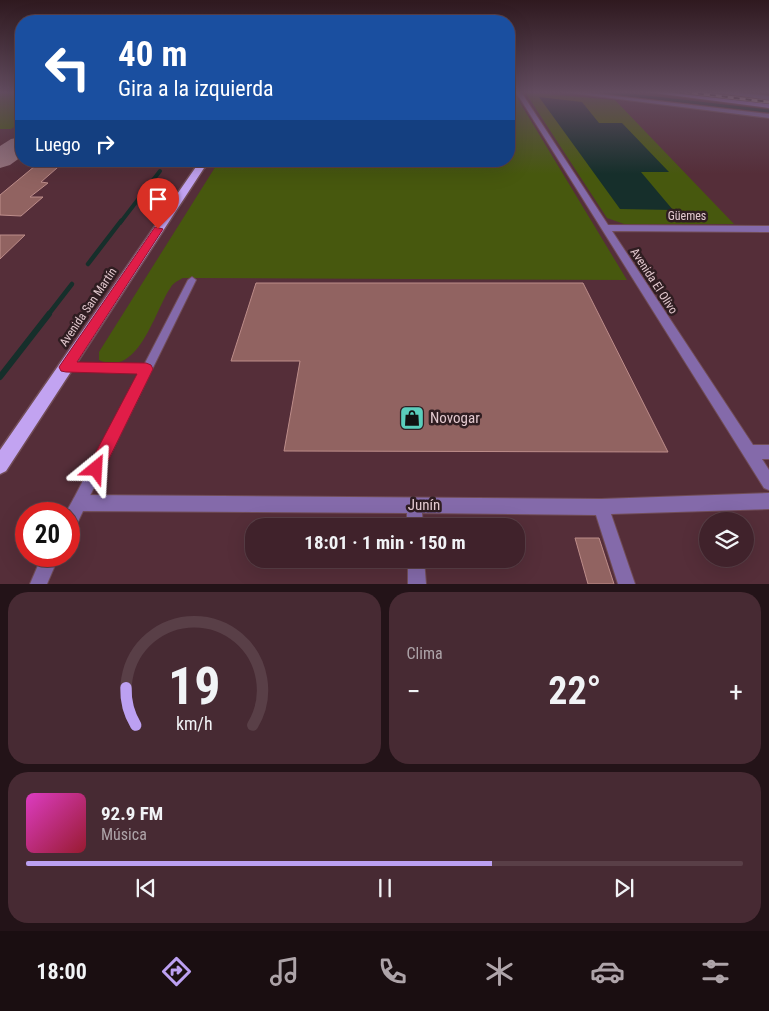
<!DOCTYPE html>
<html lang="es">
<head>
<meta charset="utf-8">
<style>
	:root { --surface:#40222b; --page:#472a33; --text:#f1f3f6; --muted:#aea4a9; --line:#593f47; --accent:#bca0f2 }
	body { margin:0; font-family:"Roboto Condensed",sans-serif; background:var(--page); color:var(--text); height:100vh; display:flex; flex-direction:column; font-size:19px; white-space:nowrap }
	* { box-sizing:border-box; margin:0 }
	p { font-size:16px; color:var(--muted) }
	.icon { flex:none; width:28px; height:28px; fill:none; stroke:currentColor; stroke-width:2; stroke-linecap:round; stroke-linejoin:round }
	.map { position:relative; height:584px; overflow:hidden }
	.side { display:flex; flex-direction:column; gap:8px; padding:8px; background:#231318; flex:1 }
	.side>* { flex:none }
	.banner { position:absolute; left:15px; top:15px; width:500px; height:152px; border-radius:20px; box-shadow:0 5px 20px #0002,0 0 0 1px var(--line); background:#1a4fa0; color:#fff; overflow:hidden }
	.fabs { position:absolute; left:699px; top:512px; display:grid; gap:10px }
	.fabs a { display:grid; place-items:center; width:55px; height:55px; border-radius:50%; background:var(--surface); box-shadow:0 5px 20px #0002,0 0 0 1px var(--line); font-size:25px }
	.speed { position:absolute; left:15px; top:502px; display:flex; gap:10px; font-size:25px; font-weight:700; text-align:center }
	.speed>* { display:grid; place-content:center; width:65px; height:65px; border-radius:50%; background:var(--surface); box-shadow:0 5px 20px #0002,0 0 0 1px var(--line); line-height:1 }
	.speed .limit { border:8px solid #d22; background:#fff; color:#111 }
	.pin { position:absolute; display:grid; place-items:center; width:42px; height:42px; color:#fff; margin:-51px -21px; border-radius:50% 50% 50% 0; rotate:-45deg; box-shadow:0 0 5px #0007 }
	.pin .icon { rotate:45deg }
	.me { position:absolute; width:55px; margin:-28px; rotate:27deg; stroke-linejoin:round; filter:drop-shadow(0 0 4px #0008) }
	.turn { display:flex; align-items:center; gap:18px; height:105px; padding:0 20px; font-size:22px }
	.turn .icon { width:65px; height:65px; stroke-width:2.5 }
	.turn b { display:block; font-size:35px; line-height:42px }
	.then { display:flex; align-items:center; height:48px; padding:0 20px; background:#0003; gap:10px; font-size:19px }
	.big { font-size:38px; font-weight:700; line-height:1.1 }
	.side .card { flex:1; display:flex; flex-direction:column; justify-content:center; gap:8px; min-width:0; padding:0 18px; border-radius:20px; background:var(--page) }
	.side .dial { align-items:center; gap:0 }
	.dial svg { height:130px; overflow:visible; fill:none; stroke:var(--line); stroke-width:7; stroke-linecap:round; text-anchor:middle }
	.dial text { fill:var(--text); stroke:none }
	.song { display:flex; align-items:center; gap:15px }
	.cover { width:60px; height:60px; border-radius:8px; background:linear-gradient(135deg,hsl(310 70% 55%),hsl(350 70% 35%)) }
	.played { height:5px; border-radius:2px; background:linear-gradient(90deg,var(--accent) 65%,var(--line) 65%) }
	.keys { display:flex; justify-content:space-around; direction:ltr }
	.heat { display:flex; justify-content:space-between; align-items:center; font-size:28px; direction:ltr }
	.side .tiles { flex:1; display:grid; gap:8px; grid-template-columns:1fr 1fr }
	.card:last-child { grid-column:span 2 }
	.trip { position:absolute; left:245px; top:518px; width:280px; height:50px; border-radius:20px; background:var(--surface); box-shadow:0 5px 20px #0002,0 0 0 1px var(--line); font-weight:700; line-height:50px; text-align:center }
	.dock { display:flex; height:80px; justify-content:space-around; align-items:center; background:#1a0e11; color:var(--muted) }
	.dock .icon { width:35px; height:35px }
	.dock .current { color:var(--accent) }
	.dock b { font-size:22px; color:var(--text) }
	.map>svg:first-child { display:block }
	.green { fill:#47580e }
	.water { fill:#162f2b }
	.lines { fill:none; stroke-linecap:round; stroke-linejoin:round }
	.stream-far3 { stroke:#162f2b; stroke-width:3 }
	.stream-far2 { stroke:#162f2b; stroke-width:4 }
	.stream-far1 { stroke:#162f2b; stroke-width:4.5 }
	.stream { stroke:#162f2b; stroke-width:6 }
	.taxiway { fill:#92707a; fill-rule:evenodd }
	.building { fill:#916361; stroke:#bd8d8a }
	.lane-casing { stroke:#714d57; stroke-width:2 }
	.street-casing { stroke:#714d57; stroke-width:2 }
	.secondary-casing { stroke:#714d57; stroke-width:2 }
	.primary-casing { stroke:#714d57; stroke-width:3 }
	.lane { fill:#846aaa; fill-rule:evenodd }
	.street { fill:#846aaa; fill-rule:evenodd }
	.secondary { fill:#ad82e8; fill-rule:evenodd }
	.primary { fill:#c2a3f1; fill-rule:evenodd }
	.rail-casing { stroke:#cfb3ba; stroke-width:3 }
	.rail { stroke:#2f1d21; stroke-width:2; stroke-dasharray:6; stroke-linecap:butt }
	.route { fill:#e11d48; stroke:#92132f }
	.labels { text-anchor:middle; stroke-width:5; stroke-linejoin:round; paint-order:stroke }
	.street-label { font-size:12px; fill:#e3c9cf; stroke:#2f1d21 }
	.near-poi-label { font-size:15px; fill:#e3c9cf; stroke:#2f1d21; text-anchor:start }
	.near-street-label { font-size:15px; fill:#e3c9cf; stroke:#2f1d21 }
</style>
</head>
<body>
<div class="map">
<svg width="769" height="584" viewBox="0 0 769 584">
	<rect width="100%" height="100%" fill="#552e39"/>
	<!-- green -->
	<g class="green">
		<polygon points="0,92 21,92 21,123 11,129 0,129"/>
		<path d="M509 92H513L519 101 627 280 183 278C179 280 173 283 171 287 155 309 139 379 99 360V352L219 161H509Z"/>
		<polygon points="525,92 615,100 734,224 624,224 607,218"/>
	</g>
	<!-- water -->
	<polygon class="water" points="539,97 582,102 599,123 622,123 669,172 641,172 673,210 620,209"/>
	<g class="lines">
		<!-- stream-far3 -->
		<polyline class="stream-far3" points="604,92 769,111"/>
		<!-- stream-far2 -->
		<polyline class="stream-far2" points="120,223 160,171"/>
		<!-- stream-far1 -->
		<g class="stream-far1">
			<polyline points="88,264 121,221"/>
			<polyline points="48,315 72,284"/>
		</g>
		<!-- stream -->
		<polyline class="stream" points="0,377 49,314"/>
		<!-- taxiway -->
		<polygon class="taxiway" points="21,137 21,157 10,165 0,168 0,146 11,139"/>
	</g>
	<!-- building -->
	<g class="building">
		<polygon points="41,161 65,161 41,182 48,183 30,197 43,197 21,216 0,215 0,195"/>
		<polygon points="0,235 25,235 0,259"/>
		<polygon points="256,283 583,283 668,452 284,451 300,361 231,361"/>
		<polygon points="575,538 599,538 614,584 588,584"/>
	</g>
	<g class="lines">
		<defs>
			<polygon id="lane" points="192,277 196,280 84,508 79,510 74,508 72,503 74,498 139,373 66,371 62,370 61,367 62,364 66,363 144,365 188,280"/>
			<g id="street">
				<polygon points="516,92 521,92 608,225 769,226 769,232 612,231 753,445 769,445 769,459 762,459 769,470 769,490 764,488"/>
				<polygon points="563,92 580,92 769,114 769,118"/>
				<polygon points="713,92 731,92 769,96 769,100"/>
				<polygon points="769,493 769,509 611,514 635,584 618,584 596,515 422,513 423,526 407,526 407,513 83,511 75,528 69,530 69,514 65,514 74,498 79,495 601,499"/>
				<polygon points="42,556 59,556 47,584 30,584"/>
				<polygon points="408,559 424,559 426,584 408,584"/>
			</g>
			<polygon id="secondary" points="647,92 664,92 769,104 769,108"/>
			<polygon id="primary" points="202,161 212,161 204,168 6,471 0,474 0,450 198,164"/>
		</defs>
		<!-- lane casing -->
		<use href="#lane" class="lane-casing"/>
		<!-- street casing -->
		<use href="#street" class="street-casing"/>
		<!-- secondary casing -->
		<use href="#secondary" class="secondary-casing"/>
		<!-- primary casing -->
		<use href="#primary" class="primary-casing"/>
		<!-- lane -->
		<use href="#lane" class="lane"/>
		<!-- street -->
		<use href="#street" class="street"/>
		<!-- secondary -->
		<use href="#secondary" class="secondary"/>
		<!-- primary -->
		<use href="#primary" class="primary"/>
		<defs>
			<polyline id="rail" points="686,92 769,102"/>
		</defs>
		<!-- rail casing -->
		<use href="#rail" class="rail-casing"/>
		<!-- rail -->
		<use href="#rail" class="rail"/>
	</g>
	<!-- sky -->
	<linearGradient id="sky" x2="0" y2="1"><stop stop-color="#2f191f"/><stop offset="0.53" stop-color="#624c5f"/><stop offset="1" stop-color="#624c5f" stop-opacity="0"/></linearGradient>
	<rect width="769" height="174" fill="url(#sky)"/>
	<!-- route -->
	<polygon class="route" points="155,227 163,229 77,362 146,363 151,365 153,369 101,475 96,477 90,475 87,469 137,374 66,372 61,371 59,367"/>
	<!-- icons -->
	<defs>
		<symbol id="shop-square" viewBox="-11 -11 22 22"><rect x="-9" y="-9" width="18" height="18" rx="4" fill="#5acebc" stroke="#2f1d21"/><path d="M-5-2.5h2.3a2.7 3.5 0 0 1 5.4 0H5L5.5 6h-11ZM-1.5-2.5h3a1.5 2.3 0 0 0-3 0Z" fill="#111"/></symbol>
	</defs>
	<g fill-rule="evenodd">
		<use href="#shop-square" x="398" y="404" width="28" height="28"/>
	</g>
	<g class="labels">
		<!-- street labels -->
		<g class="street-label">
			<text x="687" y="220">Güemes</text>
			<text transform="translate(654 281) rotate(57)" y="4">Avenida El Olivo</text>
			<text transform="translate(88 307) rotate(-56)" y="4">Avenida San Martín</text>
		</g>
		<!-- near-poi labels -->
		<g class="near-poi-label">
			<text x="430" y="423">Novogar</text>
		</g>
		<!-- near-street labels -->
		<g class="near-street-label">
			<text x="424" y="510">Junín</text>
		</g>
	</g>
</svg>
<div class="fabs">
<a><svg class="icon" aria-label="layers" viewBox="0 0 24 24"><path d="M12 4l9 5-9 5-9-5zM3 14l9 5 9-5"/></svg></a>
</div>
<div class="speed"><div class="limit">20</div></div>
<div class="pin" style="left:158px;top:229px;background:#d93025"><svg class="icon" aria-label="arrive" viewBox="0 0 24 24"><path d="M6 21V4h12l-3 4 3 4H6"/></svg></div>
<svg class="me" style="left:96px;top:469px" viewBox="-20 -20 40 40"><path d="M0-17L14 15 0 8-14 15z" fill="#e11d48" stroke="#fff" stroke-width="4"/></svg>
<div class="trip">18:01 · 1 min · 150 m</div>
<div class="banner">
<div class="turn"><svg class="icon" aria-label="left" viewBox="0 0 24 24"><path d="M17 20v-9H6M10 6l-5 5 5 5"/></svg><div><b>40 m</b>Gira a la izquierda</div></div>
<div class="then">Luego<svg class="icon" aria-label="right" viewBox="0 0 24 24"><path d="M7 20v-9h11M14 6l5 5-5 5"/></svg></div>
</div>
</div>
<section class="side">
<div class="tiles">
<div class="card dial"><svg viewBox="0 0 100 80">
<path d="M14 69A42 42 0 1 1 86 69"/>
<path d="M14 69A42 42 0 0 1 8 46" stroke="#bca0f2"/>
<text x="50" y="56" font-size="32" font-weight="700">19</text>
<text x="50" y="72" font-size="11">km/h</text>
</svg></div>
<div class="card"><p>Clima</p>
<div class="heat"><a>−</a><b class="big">22°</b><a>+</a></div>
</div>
<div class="card">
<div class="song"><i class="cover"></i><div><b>92.9 FM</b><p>Música</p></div></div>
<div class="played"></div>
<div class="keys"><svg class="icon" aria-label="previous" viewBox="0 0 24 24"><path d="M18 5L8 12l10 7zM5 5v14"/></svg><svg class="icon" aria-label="pause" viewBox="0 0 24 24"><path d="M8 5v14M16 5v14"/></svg><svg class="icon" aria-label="next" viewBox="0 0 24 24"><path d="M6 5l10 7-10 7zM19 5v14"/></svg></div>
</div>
</div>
</section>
<nav class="dock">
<b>18:00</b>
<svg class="icon current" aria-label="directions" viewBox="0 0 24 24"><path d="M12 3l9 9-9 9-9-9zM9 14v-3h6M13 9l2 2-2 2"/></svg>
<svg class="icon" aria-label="music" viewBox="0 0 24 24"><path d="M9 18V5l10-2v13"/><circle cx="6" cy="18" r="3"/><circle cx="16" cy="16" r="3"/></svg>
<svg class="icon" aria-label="phone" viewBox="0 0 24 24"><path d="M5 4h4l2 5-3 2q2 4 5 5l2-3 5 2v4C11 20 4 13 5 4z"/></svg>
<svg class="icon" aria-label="climate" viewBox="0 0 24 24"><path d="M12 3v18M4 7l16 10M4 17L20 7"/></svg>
<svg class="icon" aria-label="car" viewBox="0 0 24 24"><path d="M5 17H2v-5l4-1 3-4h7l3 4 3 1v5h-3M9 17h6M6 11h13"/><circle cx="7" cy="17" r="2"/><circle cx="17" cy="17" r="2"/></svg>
<svg class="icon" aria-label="filters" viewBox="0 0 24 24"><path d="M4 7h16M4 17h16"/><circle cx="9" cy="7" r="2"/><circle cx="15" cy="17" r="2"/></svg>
</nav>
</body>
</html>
